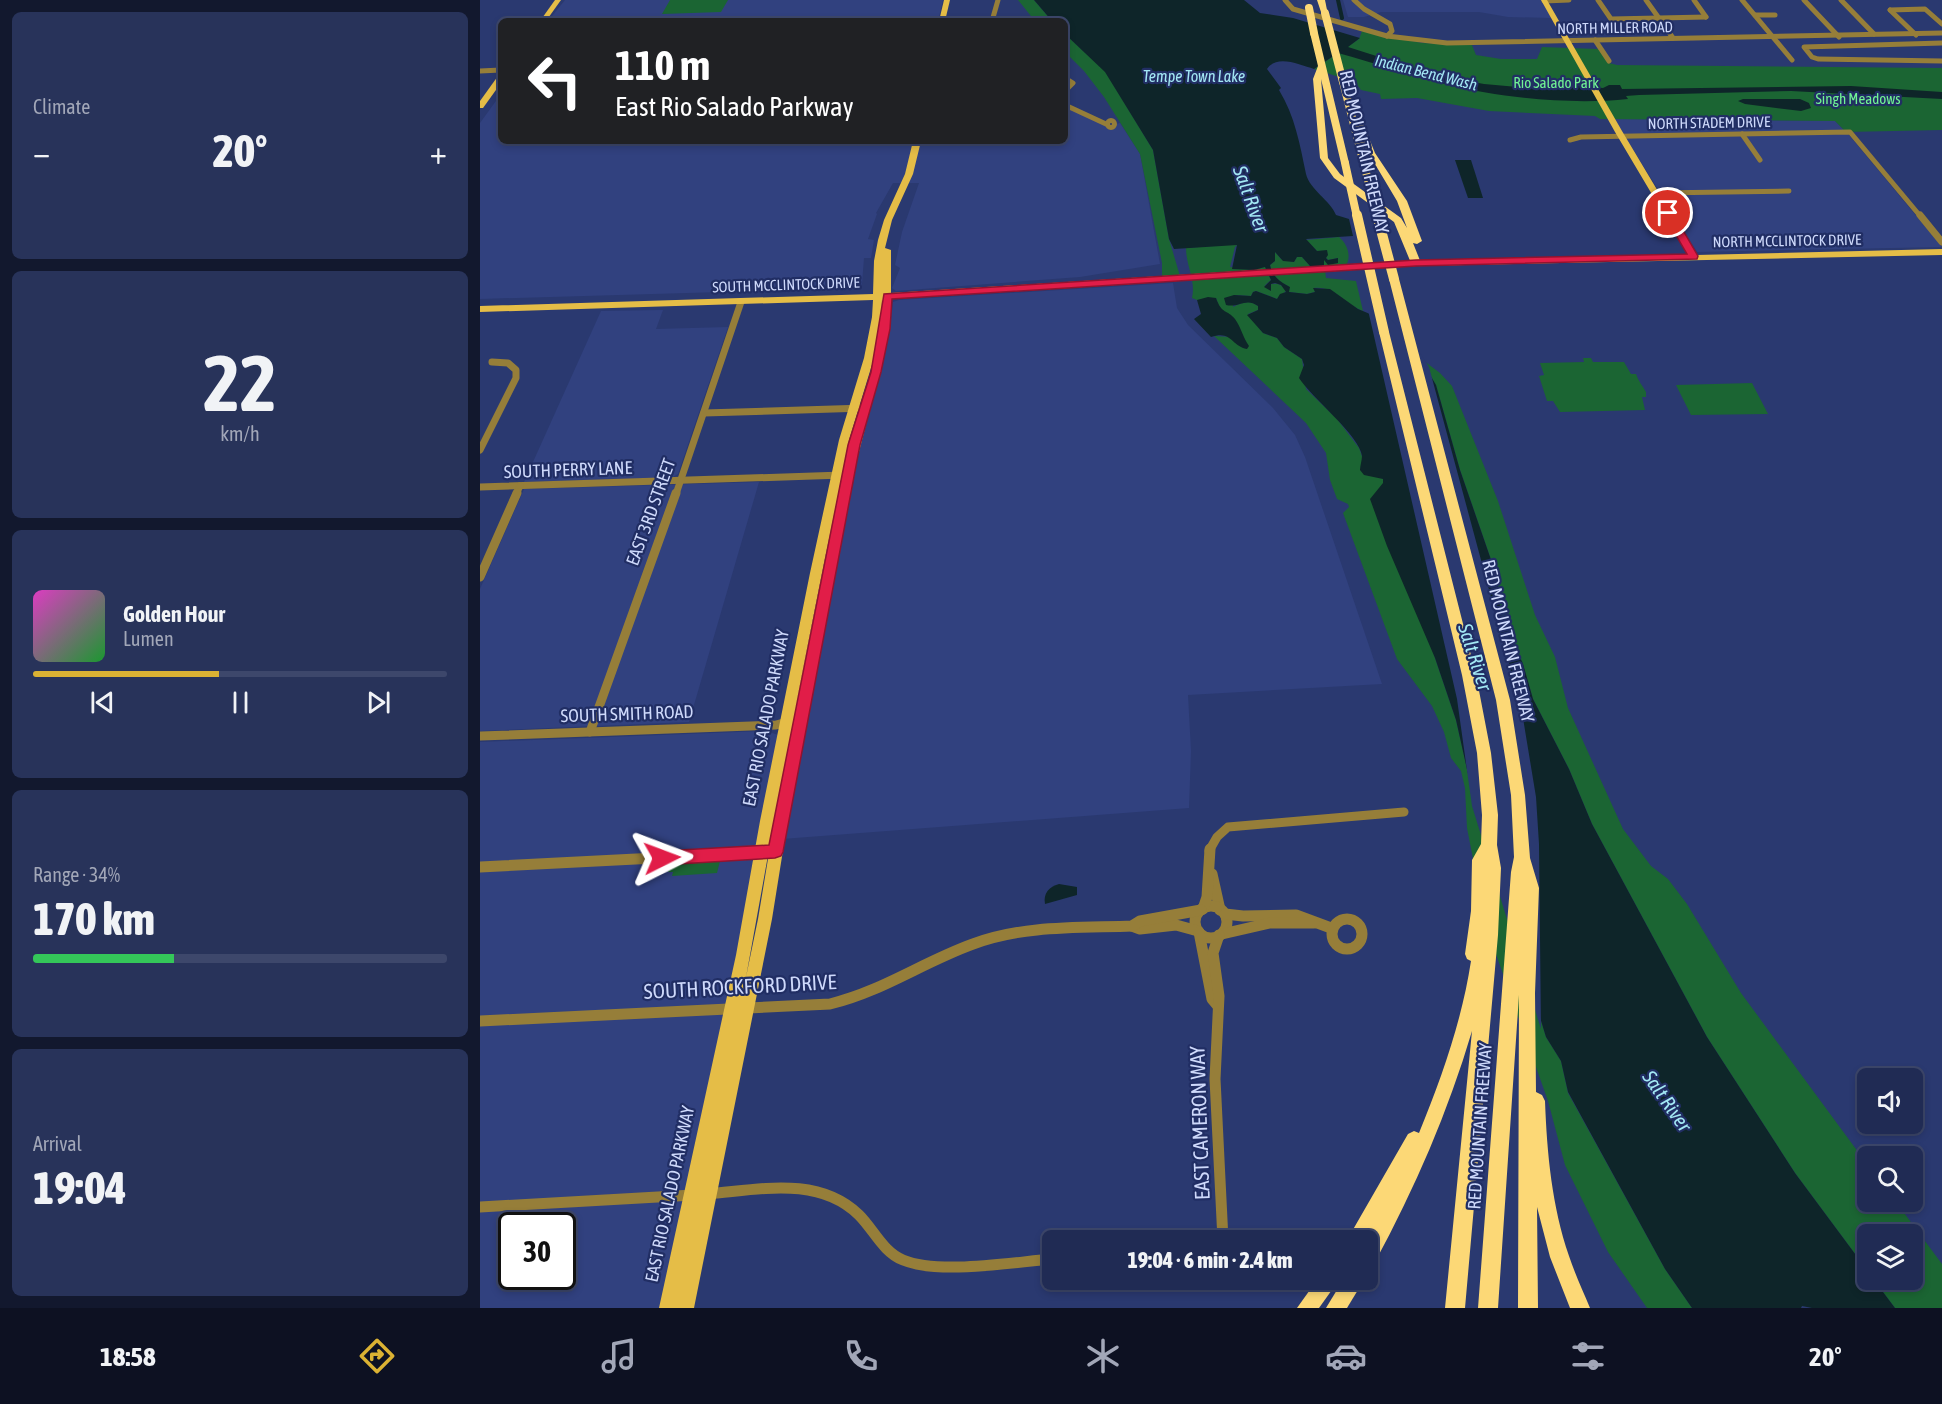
<!DOCTYPE html>
<html lang="en">
<head>
<meta charset="utf-8">
<style>
	:root { --surface:#202b54; --page:#28335a; --text:#f1f3f6; --muted:#a2a7b8; --line:#3d476b; --accent:#dbb233 }
	body { margin:0; font-family:"Asap Condensed",sans-serif; background:var(--page); color:var(--text); height:100vh; display:flex; flex-direction:column; font-size:22px; white-space:nowrap }
	* { box-sizing:border-box; margin:0 }
	p { font-size:20px; color:var(--muted) }
	.icon { flex:none; width:33px; height:33px; fill:none; stroke:currentColor; stroke-width:2; stroke-linecap:round; stroke-linejoin:round }
	.map { position:relative; flex:1; overflow:hidden }
	.side { display:flex; flex-direction:column; gap:12px; padding:12px; background:#12182e; width:480px }
	.side>* { flex:none }
	.hud { position:absolute; left:18px; top:18px; width:570px; height:126px; border-radius:9px; box-shadow:0 3px 9px #0003,0 0 0 2px var(--line); background:#202124; color:#fff; overflow:hidden }
	.controls { position:absolute; left:1377px; top:1068px; display:grid; gap:12px }
	.controls a { display:grid; place-items:center; width:66px; height:66px; border-radius:9px; background:var(--surface); box-shadow:0 3px 9px #0003,0 0 0 2px var(--line); font-size:30px }
	.speed { position:absolute; left:18px; top:1212px; display:flex; gap:12px; font-size:30px; font-weight:700; text-align:center }
	.speed>* { display:grid; place-content:center; width:78px; height:78px; border-radius:50%; background:var(--surface); box-shadow:0 3px 9px #0003,0 0 0 2px var(--line); line-height:1 }
	.speed .limit { border:3px solid #111; border-radius:9px; background:#fff; color:#111 }
	.pin { position:absolute; display:grid; place-items:center; width:51px; height:51px; color:#fff; margin:-26px; border:3px solid #fff; border-radius:50%; box-shadow:0 2px 6px #0007 }
	.me { position:absolute; width:66px; margin:-33px; rotate:87deg; stroke-linejoin:round; filter:drop-shadow(0 0 4px #0008) }
	.turn { display:flex; align-items:center; gap:21px; height:126px; padding:0 18px; font-size:27px }
	.turn .icon { width:78px; height:78px; stroke-width:2.5 }
	.turn b { display:block; font-size:42px; line-height:51px }
	.big { font-size:45px; font-weight:800; line-height:1.1 }
	.side .widget { flex:1; display:flex; flex-direction:column; justify-content:center; gap:9px; min-width:0; padding:0 21px; border-radius:9px; background:var(--page) }
	.side .dial { align-items:center; gap:0 }
	.dial b { font-size:78px; line-height:1 }
	.song { display:flex; align-items:center; gap:18px }
	.cover { width:72px; height:72px; border-radius:9px; background:linear-gradient(135deg,hsl(310 70% 55%),hsl(130 70% 35%)) }
	.played { height:6px; border-radius:3px; background:linear-gradient(90deg,var(--accent) 45%,var(--line) 45%) }
	.keys { display:flex; justify-content:space-around; direction:ltr }
	.heat { display:flex; justify-content:space-between; align-items:center; font-size:33px; direction:ltr }
	.charge { height:9px; border-radius:4px; background:linear-gradient(90deg,#34c759 34%,var(--line) 0) }
	.trip { position:absolute; left:562px; top:1230px; width:336px; height:60px; border-radius:9px; background:var(--surface); box-shadow:0 3px 9px #0003,0 0 0 2px var(--line); font-weight:800; line-height:60px; text-align:center }
	.tab-bar { display:flex; height:96px; justify-content:space-around; align-items:center; background:#0d1122; color:var(--muted) }
	.tab-bar .icon { width:42px; height:42px }
	.tab-bar .current { color:var(--accent) }
	.tab-bar b { font-size:27px; color:var(--text) }
	main { display:flex; flex:1; min-height:0 }
	.map>svg:first-child { display:block }
	.built { fill:#31417f; fill-rule:evenodd }
	.green { fill:#1b6533 }
	.water { fill:#0e2529 }
	.pier { fill:#2a3970 }
	.lines { fill:none; stroke-linecap:round; stroke-linejoin:round }
	.canal { stroke:#0e2529; stroke-width:4 }
	.minor-far3 { stroke:#967e39; stroke-width:5 }
	.minor-far2 { stroke:#967e39; stroke-width:7 }
	.minor-far1 { stroke:#967e39; stroke-width:9 }
	.minor { stroke:#967e39; stroke-width:11 }
	.major { fill:#e5bd47; fill-rule:evenodd }
	.highway { fill:#fcd876; fill-rule:evenodd }
	.highway-bridge-far1 { stroke:#fcd876; stroke-width:8 }
	.highway-bridge { stroke:#fcd876; stroke-width:10 }
	.route { fill:#e11d48; stroke:#92132f; stroke-width:1.5 }
	.labels { text-anchor:middle; stroke-width:4.5; stroke-linejoin:round; paint-order:stroke }
	.far-street-label { font-size:15px; fill:#ced9fb; stroke:#212e64 }
	.far-park-label { font-size:15px; fill:#71f494; stroke:#212e64 }
	.far-water-label { font-size:16px; font-style:italic; fill:#a3e8f4; stroke:#212e64 }
	.street-label { font-size:18px; fill:#ced9fb; stroke:#212e64 }
	.water-label { font-size:20px; font-style:italic; fill:#a3e8f4; stroke:#212e64 }
	.near-street-label { font-size:21px; fill:#ced9fb; stroke:#212e64 }
</style>
</head>
<body>
<main>
<section class="side">
<div class="widget"><p>Climate</p>
<div class="heat"><a>−</a><b class="big">20°</b><a>+</a></div>
</div>
<div class="widget dial"><b>22</b><p>km/h</p></div>
<div class="widget">
<div class="song"><i class="cover"></i><div><b>Golden Hour</b><p>Lumen</p></div></div>
<div class="played"></div>
<div class="keys"><svg class="icon" aria-label="previous" viewBox="0 0 24 24"><path d="M18 5L8 12l10 7zM5 5v14"/></svg><svg class="icon" aria-label="pause" viewBox="0 0 24 24"><path d="M8 5v14M16 5v14"/></svg><svg class="icon" aria-label="next" viewBox="0 0 24 24"><path d="M6 5l10 7-10 7zM19 5v14"/></svg></div>
</div>
<div class="widget"><p>Range · 34%</p><b class="big">170 km</b><div class="charge"></div></div>
<div class="widget"><p>Arrival</p><b class="big">19:04</b></div>
</section>
<div class="map">
<svg width="1462" height="1308" viewBox="0 0 1462 1308">
	<rect width="100%" height="100%" fill="#2a3970"/>
	<!-- built -->
	<g class="built">
		<polygon points="85,0 463,0 458,21 68,21"/>
		<polygon points="863,0 1062,0 1072,18 1028,17 999,12 901,12 884,17 868,17"/>
		<polygon points="21,94 21,141 585,141 585,105 628,126 640,123 660,154 680,264 600,277 416,291 412,288 420,268 415,265 422,232 439,183 413,183 396,213 397,214 388,239 394,240 391,258 384,258 382,284 375,288 0,299 0,123"/>
		<polygon points="1134,119 1355,121 1369,135 1462,247 1217,252"/>
		<polygon points="693,283 697,308 708,325 793,408 815,435 825,457 902,684 708,695 711,751 709,808 302,839 305,818 314,790 325,735 326,712 332,697 333,673 358,545 374,480 373,466 410,328 413,302 419,300"/>
		<polygon points="183,310 176,329 248,327 198,474 191,478 44,482 121,311"/>
		<polygon points="279,482 209,722 0,731 0,589 44,489"/>
		<path d="M287 731 298 735 264 926 181 1308H0V742ZM32 1226H82V1276H32Z"/>
	</g>
	<!-- green -->
	<g class="green">
		<polygon points="190,0 248,0 241,12 182,14"/>
		<polygon points="538,0 554,0 572,21 555,21"/>
		<polygon points="882,31 942,43 992,45 996,55 1021,59 1057,59 1062,47 1118,49 1129,63 1137,65 1462,68 1462,130 1366,132 1355,121 1120,119 1115,116 1009,111 937,98 901,99 900,94 881,90 875,82 834,69 879,39"/>
		<polygon points="585,34 625,71 673,150 689,239 700,276 682,277 682,263 660,154 624,97 604,71 585,52"/>
		<path d="M859 237C867 244 871 254 867 264L845 270 846 278 876 281 883 311C864 304 855 286 834 288L835 292 827 294 809 292 808 286C799 282 792 275 790 265L795 261V252L801 259 814 262 817 257H822L830 266 844 260 857 261 858 258 848 260 842 252 837 251 826 240Z"/>
		<path d="M758 244 755 247 750 267 774 270 785 266 791 280 784 286C794 283 800 282 806 291L797 299 776 291 773 292 771 296 754 295 753 307C763 302 769 299 778 306V310L768 314 783 333 797 338 804 347 822 359 826 389 857 419 879 448 889 476H900L903 479 955 658 976 720 995 805 1066 1037 1081 1061 1088 1093 1185 1269 1212 1308H1167L1128 1252 1085 1165 1068 1101 1006 926 987 828 985 788 981 771 971 758 964 732 952 706 917 659 863 513 869 507 868 504 857 499 850 480 846 453 826 423 734 336 751 337 763 348 759 327 740 309 736 298 717 300 712 298C716 280 706 266 706 248Z"/>
		<polygon points="940,358 960,373 972,386 1018,501 1055,615 1075,657 1088,708 1143,829 1171,866 1188,879 1207,904 1261,993 1387,1164 1388,1202 1416,1202 1462,1264 1462,1308 1415,1308 1394,1280 1432,1280 1432,1234 1388,1234 1387,1270 1315,1173 1227,1037 1112,824 1089,769 1053,699 1043,664 1021,613 1017,577 980,470 956,385"/>
		<path d="M1103 358H1111L1113 362H1144L1151 374H1156C1159 382 1162 385 1166 392V397H1162L1165 410 1080 412 1073 401H1067L1059 376 1064 375 1060 363 1104 362Z"/>
		<polygon points="1272,383 1288,414 1211,415 1196,385"/>
		<polygon points="240,861 237,873 192,876 193,872 188,872 192,863"/>
	</g>
	<!-- water -->
	<g class="water">
		<path d="M554 0H764L780 13 813 18 880 38 868 47 956 75 1004 84 1060 89H1088L1097 86 1123 88 1129 85H1140L1142 89 1371 86 1462 92V99L1311 91 1159 95 1146 96 1148 99C1091 105 1021 98 965 84 929 75 894 63 858 53L834 69C820 65 797 54 787 69L801 88 799 90C815 116 820 145 826 174 830 190 850 200 856 215L869 219 873 236 826 239 837 251 847 250 848 255 846 258 848 260 858 258V263L848 265 844 260V266H830L822 257H817L814 262 803 261 795 252V261L790 265C792 276 800 282 810 287L809 292 827 294 835 292 833 288 850 289 878 309 909 322 940 358 956 385 980 470 1017 577 1021 614 1043 664 1053 699 1089 769 1112 824 1227 1037 1315 1173 1387 1270 1388 1280H1394L1415 1308H1332L1322 1306 1321 1308H1212L1185 1269 1088 1092 1081 1061 1066 1037 995 805 976 720 955 658 907 546 890 499 903 483V479L884 475 880 470C880 466 882 460 882 456 880 436 831 397 819 378L824 365 822 359 804 347 797 338 783 333 767 315 778 310V306C766 297 759 308 746 305L744 298 754 295 771 296 773 292 776 291 797 299 800 294 806 292 801 285 795 283 791 284V291L784 287 791 280 785 267 774 270 752 269 757 245 694 249 689 239 673 150 625 72 585 34V21H572Z"/>
		<polygon points="1263,99 1320,99 1329,103 1331,108 1321,111 1265,104 1258,101"/>
		<polygon points="975,160 991,160 1003,198 988,198"/>
		<path d="M728 297 736 298C742 315 747 309 755 319 761 327 763 338 769 346L767 349C751 346 752 330 731 337L714 319 721 314 717 300Z"/>
		<path d="M579 884 597 887V895L565 904C563 893 569 887 579 884Z"/>
	</g>
	<!-- pier -->
	<polygon class="pier" points="888,310 911,319 942,356 949,367 1042,712 1056,797 1059,844 1061,1029 992,806 977,699"/>
	<g class="lines">
		<!-- canal -->
		<polyline class="canal" points="858,0 862,18"/>
		<!-- minor-far3 -->
		<g class="minor-far3">
			<polyline points="805,0 813,9 907,36 967,43 1462,33"/>
			<polyline points="874,0 884,9 910,24 912,31 907,36"/>
			<polyline points="1118,0 1131,19 1226,17"/>
			<polyline points="1166,0 1193,38"/>
			<polyline points="1214,0 1226,17"/>
			<polyline points="1262,0 1312,60"/>
			<polyline points="1324,0 1359,37"/>
			<polyline points="1361,0 1394,34"/>
			<polyline points="1064,1 1089,0"/>
			<polyline points="1410,10 1445,9 1462,24"/>
			<polyline points="1410,10 1436,35"/>
			<polyline points="1275,15 1295,15"/>
			<polyline points="480,21 512,21"/>
			<polyline points="512,21 518,0"/>
			<polyline points="1115,40 1129,61"/>
			<polyline points="1462,43 1324,47 1332,57 1338,59 1462,61"/>
			<polyline points="0,71 21,70"/>
			<polyline points="585,78 593,83 585,91"/>
			<polyline points="585,105 626,124"/>
			<circle cx="631" cy="124" r="3.5"/>
			<polyline points="1262,134 1280,160"/>
			<polyline points="1090,140 1101,137 1370,132 1441,217"/>
			<polyline points="1177,193 1309,191"/>
		</g>
		<!-- minor-far2 -->
		<g class="minor-far2">
			<polyline points="1440,215 1462,242"/>
			<polyline points="224,413 385,408"/>
			<polyline points="0,450 36,378 36,370 28,363 12,362"/>
			<polyline points="0,487 363,475"/>
			<polyline points="36,494 40,486"/>
			<polyline points="196,494 261,302"/>
		</g>
		<!-- minor-far1 -->
		<g class="minor-far1">
			<polyline points="0,577 37,493"/>
			<polyline points="110,732 196,493"/>
			<polyline points="0,736 296,725 311,721"/>
			<polyline points="729,851 737,837 748,827 924,812"/>
		</g>
		<!-- minor -->
		<g class="minor">
			<polyline points="0,867 295,852"/>
			<polyline points="732,874 740,910"/>
			<circle cx="731" cy="922" r="16"/>
			<polyline points="723,909 727,897 730,849"/>
			<polyline points="745,914 763,916 816,915 851,928"/>
			<circle cx="867" cy="934" r="15"/>
			<polyline points="652,926 660,929 696,925 718,931"/>
			<polyline points="719,932 732,999 737,1005"/>
			<polyline points="742,934 790,923 834,923"/>
			<polyline points="739,935 733,953 739,996 735,1079 743,1240"/>
			<path d="M0 1021 350 1004C403 991 443 962 493 944 544 925 599 928 652 926L660 921 721 910"/>
			<path d="M227 1194C278 1190 338 1175 379 1215 394 1230 403 1252 423 1260 459 1275 533 1262 573 1259"/>
			<polyline points="0,1207 213,1195"/>
		</g>
		<!-- major -->
		<g class="major">
			<polygon points="75,0 81,0 66,21 60,21"/>
			<polygon points="464,0 470,0 465,21 459,21"/>
			<path d="M1061 0H1067L1142 131 1216 255 1462 249V255L936 266 411 299V318L406 347 373 475 313 788 292 919 214 1308H179L256 955 280 821 330 573 359 440 384 358 392 317 393 300 0 312V306L393 294 394 261 398 240 404 220 425 174 433 141H441L433 174 412 220 405 248 411 250V293L936 260 1208 255 1135 132ZM402 299C402 355 379 406 366 459 347 544 331 630 314 715L369 440 394 358 402 317ZM296 811 278 919 266 977 270 955Z"/>
			<polygon points="18,76 21,76 21,83 3,108 0,108 0,101"/>
		</g>
		<!-- highway -->
		<g class="highway">
			<polygon points="837,0 845,0 848,15 842,15"/>
			<polygon points="834,31 838,33 869,163 865,166 861,163 841,79 848,158 860,174 921,218 927,228 917,201 883,144 892,180 888,183 884,180 859,82 863,80 867,82 876,117 883,123 895,153 927,201 942,241 937,244 933,243 941,263 939,265 931,263 914,222 854,178 840,158 833,79 838,66 830,33"/>
			<path d="M914 276 919 279 1030 700 1045 795 1050 858 1059 888 1055 993 1056 1092 1062 1095 1065 1101C1067 1154 1072 1206 1089 1256 1095 1274 1103 1291 1110 1308H1090L1070 1257 1057 1207 1058 1308H1038L1039 995 1018 1308H998L1031 872 1034 857 1031 795 1016 700 909 279Z"/>
			<path d="M904 329 909 332 996 675 1011 753 1018 815 1017 845 1021 868 1018 935 985 1308H965L992 1031C968 1112 935 1188 895 1262L888 1265V1240H867L928 1134 934 1131 939 1133C962 1077 982 1020 991 961L987 959 985 954 991 911 992 860 1001 844 1002 815 997 753 982 675 899 332Z"/>
			<polygon points="837,1280 859,1280 839,1308 817,1308"/>
			<polygon points="863,1280 884,1280 867,1308 846,1308"/>
		</g>
		<!-- highway-bridge-far1 -->
		<g class="highway-bridge-far1">
			<polyline points="829,8 834,33"/>
			<polyline points="845,13 863,82"/>
			<polyline points="865,163 877,217"/>
			<polyline points="888,180 898,217"/>
		</g>
		<!-- highway-bridge -->
		<g class="highway-bridge">
			<polyline points="877,215 904,332"/>
			<polyline points="897,215 914,279"/>
		</g>
	</g>
	<!-- route -->
	<polygon class="route" points="1188,210 1193,213 1218,256 1217,259 936,266 412,299 410,329 401,372 380,445 303,852 301,856 295,858 182,865 177,863 174,858 177,853 182,851 289,845 368,445 391,372 404,294 936,260 1207,254 1183,213"/>
	<g class="labels">
		<!-- far-street labels -->
		<g class="far-street-label">
			<text transform="translate(1135 28) rotate(-1)" y="5">NORTH MILLER ROAD</text>
			<text transform="translate(1229 123) rotate(-1)" y="5">NORTH STADEM DRIVE</text>
			<text transform="translate(1307 241) rotate(-1)" y="5">NORTH MCCLINTOCK DRIVE</text>
			<text transform="translate(306 285) rotate(-2)" y="5">SOUTH MCCLINTOCK DRIVE</text>
		</g>
		<!-- far-park labels -->
		<g class="far-park-label">
			<text x="1076" y="88">Rio Salado Park</text>
			<text x="1378" y="104">Singh Meadows</text>
		</g>
		<!-- far-water labels -->
		<g class="far-water-label">
			<text transform="translate(946 72) rotate(14)" y="6">Indian Bend Wash</text>
			<text x="714" y="82">Tempe Town Lake</text>
		</g>
		<!-- street labels -->
		<g class="street-label">
			<text transform="translate(884 152) rotate(77)" y="6">RED MOUNTAIN FREEWAY</text>
			<text transform="translate(88 470) rotate(-2)" y="6">SOUTH PERRY LANE</text>
			<text transform="translate(171 512) rotate(-70)" y="6">EAST 3RD STREET</text>
			<text transform="translate(1028 641) rotate(76)" y="6">RED MOUNTAIN FREEWAY</text>
			<text transform="translate(147 714) rotate(-2)" y="6">SOUTH SMITH ROAD</text>
			<text transform="translate(286 718) rotate(-79)" y="6">EAST RIO SALADO PARKWAY</text>
			<text transform="translate(1000 1126) rotate(-86)" y="6">RED MOUNTAIN FREEWAY</text>
			<text transform="translate(190 1194) rotate(-78)" y="6">EAST RIO SALADO PARKWAY</text>
		</g>
		<!-- water labels -->
		<g class="water-label">
			<text transform="translate(771 199) rotate(70)" y="7">Salt River</text>
			<text transform="translate(995 657) rotate(72)" y="7">Salt River</text>
			<text transform="translate(1187 1101) rotate(55)" y="7">Salt River</text>
		</g>
		<!-- near-street labels -->
		<g class="near-street-label">
			<text transform="translate(260 987) rotate(-3)" y="7">SOUTH ROCKFORD DRIVE</text>
			<text transform="translate(720 1123) rotate(-92)" y="7">EAST CAMERON WAY</text>
		</g>
	</g>
</svg>
<div class="controls">
<a><svg class="icon" aria-label="sound" viewBox="0 0 24 24"><path d="M4 9h4l5-4v14l-5-4H4zM17 9q2 3 0 6"/></svg></a>
<a><svg class="icon" aria-label="search" viewBox="0 0 24 24"><circle cx="10" cy="10" r="6"/><path d="M15 15l6 6"/></svg></a>
<a><svg class="icon" aria-label="layers" viewBox="0 0 24 24"><path d="M12 4l9 5-9 5-9-5zM3 14l9 5 9-5"/></svg></a>
</div>
<div class="speed"><div class="limit">30</div></div>
<div class="pin" style="left:1188px;top:213px;background:#d93025"><svg class="icon" aria-label="arrive" viewBox="0 0 24 24"><path d="M6 21V4h12l-3 4 3 4H6"/></svg></div>
<svg class="me" style="left:182px;top:858px" viewBox="-20 -20 40 40"><path d="M0-17L14 15 0 8-14 15z" fill="#e11d48" stroke="#fff" stroke-width="4"/></svg>
<div class="trip">19:04 · 6 min · 2.4 km</div>
<div class="hud">
<div class="turn"><svg class="icon" aria-label="left" viewBox="0 0 24 24"><path d="M17 20v-9H6M10 6l-5 5 5 5"/></svg><div><b>110 m</b>East Rio Salado Parkway</div></div>
</div>
</div>
</main>
<nav class="tab-bar">
<b>18:58</b>
<svg class="icon current" aria-label="directions" viewBox="0 0 24 24"><path d="M12 3l9 9-9 9-9-9zM9 14v-3h6M13 9l2 2-2 2"/></svg>
<svg class="icon" aria-label="music" viewBox="0 0 24 24"><path d="M9 18V5l10-2v13"/><circle cx="6" cy="18" r="3"/><circle cx="16" cy="16" r="3"/></svg>
<svg class="icon" aria-label="phone" viewBox="0 0 24 24"><path d="M5 4h4l2 5-3 2q2 4 5 5l2-3 5 2v4C11 20 4 13 5 4z"/></svg>
<svg class="icon" aria-label="climate" viewBox="0 0 24 24"><path d="M12 3v18M4 7l16 10M4 17L20 7"/></svg>
<svg class="icon" aria-label="car" viewBox="0 0 24 24"><path d="M5 17H2v-5l4-1 3-4h7l3 4 3 1v5h-3M9 17h6M6 11h13"/><circle cx="7" cy="17" r="2"/><circle cx="17" cy="17" r="2"/></svg>
<svg class="icon" aria-label="filters" viewBox="0 0 24 24"><path d="M4 7h16M4 17h16"/><circle cx="9" cy="7" r="2"/><circle cx="15" cy="17" r="2"/></svg>
<b>20°</b>
</nav>
</body>
</html>
